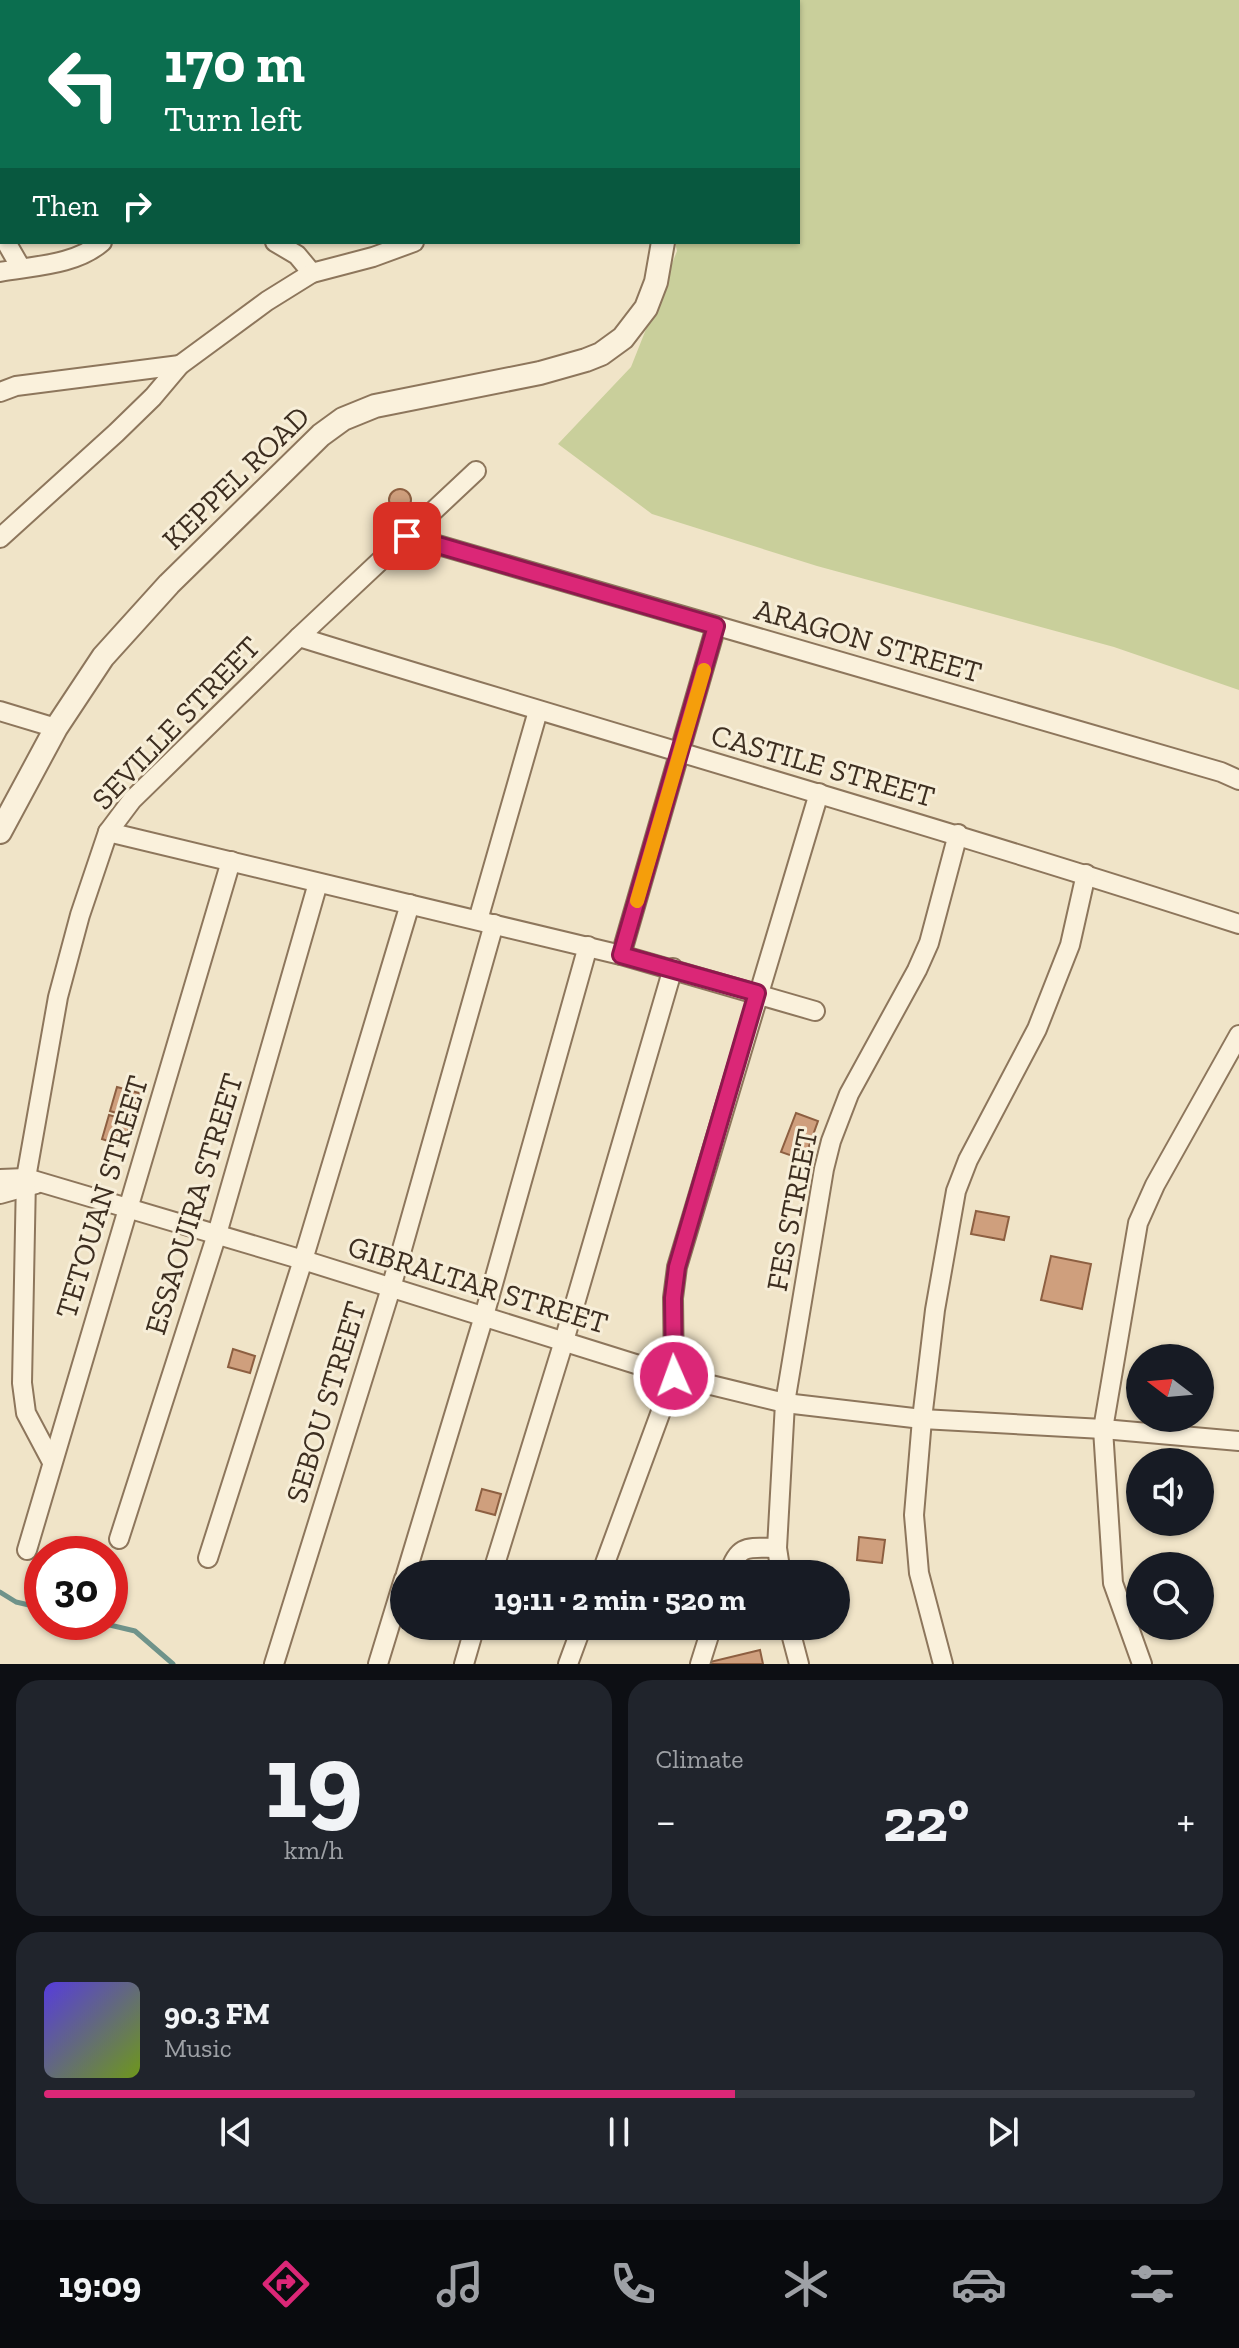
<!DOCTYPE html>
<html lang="en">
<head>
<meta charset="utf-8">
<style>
	:root { --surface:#171b24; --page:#20242c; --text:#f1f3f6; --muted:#9ea1a6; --line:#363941; --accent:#db2777 }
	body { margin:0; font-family:"Zilla Slab",serif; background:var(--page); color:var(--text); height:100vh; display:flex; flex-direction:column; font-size:30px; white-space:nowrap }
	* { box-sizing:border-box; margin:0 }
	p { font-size:26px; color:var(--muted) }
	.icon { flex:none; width:44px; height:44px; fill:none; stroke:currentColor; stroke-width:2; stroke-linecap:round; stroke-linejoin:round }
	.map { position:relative; height:1664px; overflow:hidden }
	.drawer { display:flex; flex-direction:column; gap:16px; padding:16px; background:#0d0f14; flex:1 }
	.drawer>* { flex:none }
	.guide { position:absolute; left:0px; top:0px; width:800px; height:244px; box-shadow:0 2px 6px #0004; background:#0b6e4f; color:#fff; overflow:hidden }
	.needle { width:52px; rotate:286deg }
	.tools { position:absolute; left:1126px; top:1344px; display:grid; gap:16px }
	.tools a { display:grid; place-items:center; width:88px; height:88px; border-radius:50%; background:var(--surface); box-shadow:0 2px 6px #0004; font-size:40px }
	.speed { position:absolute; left:24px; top:1536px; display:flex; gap:16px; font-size:40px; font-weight:700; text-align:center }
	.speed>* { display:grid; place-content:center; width:104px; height:104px; border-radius:50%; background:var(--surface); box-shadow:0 2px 6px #0004; line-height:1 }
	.speed .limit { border:12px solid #d22; background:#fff; color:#111 }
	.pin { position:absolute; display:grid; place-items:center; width:68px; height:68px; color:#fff; margin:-34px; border-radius:16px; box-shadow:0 4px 12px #0006 }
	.me { position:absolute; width:88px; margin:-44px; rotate:358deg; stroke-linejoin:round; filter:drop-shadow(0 0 6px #0008) }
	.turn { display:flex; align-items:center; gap:28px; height:168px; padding:0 32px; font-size:36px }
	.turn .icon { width:104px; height:104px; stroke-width:2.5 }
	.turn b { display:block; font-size:56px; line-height:68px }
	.then { display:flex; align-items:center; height:76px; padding:0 32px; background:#0003; gap:16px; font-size:30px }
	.big { font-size:60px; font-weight:700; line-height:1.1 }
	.drawer .tile { flex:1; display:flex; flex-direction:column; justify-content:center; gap:12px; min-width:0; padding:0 28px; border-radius:24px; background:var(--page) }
	.drawer .dial { align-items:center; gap:0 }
	.dial b { font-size:104px; line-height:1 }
	.song { display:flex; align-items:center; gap:24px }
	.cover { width:96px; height:96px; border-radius:12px; background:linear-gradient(135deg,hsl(250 70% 55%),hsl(80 70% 35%)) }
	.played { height:8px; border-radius:4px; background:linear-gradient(90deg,var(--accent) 60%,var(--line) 60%) }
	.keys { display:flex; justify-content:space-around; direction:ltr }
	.heat { display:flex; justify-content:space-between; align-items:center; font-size:44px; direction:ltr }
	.drawer .tiles { flex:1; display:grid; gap:16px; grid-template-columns:1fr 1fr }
	.tile:last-child { grid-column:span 2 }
	.trip { position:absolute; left:390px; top:1560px; width:460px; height:80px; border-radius:40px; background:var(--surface); box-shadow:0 2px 6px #0004; font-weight:700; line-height:80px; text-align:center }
	.tabs { display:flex; height:128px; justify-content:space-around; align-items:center; background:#090b0e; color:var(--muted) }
	.tabs .icon { width:56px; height:56px }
	.tabs .selected { color:var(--accent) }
	.tabs b { font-size:36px; color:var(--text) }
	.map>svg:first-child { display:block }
	.green { fill:#c9cf9b }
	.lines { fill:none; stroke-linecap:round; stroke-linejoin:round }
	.stream { stroke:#6f938a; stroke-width:5 }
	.building { fill:#cf9f7d; stroke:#8d5f41; stroke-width:2 }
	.minor-casing { stroke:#8d765c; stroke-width:22 }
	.tertiary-casing { stroke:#8d765c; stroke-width:26 }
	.minor { stroke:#faf1dc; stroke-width:18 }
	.tertiary { stroke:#faf1dc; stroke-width:22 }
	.route-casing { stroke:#8e194d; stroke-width:20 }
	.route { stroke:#db2777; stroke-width:14 }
	.slow { stroke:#f59e0b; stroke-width:14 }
	.labels { text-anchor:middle; stroke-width:6; stroke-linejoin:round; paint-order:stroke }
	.street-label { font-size:30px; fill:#3d2e20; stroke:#f7eed8 }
</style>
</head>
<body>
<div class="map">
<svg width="1239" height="1664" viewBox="0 0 1239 1664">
	<rect width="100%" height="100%" fill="#f0e4c8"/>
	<!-- green -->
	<polygon class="green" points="543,0 1239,0 1239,690 1114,647 817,566 652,514 558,444 631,367 677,251 675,242 798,242 798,2 543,2"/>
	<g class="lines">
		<!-- stream -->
		<g class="stream">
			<polyline points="0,1592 16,1602 42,1608"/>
			<polyline points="97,1622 135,1631 173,1664"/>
		</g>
	</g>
	<!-- building -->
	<g class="building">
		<circle cx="400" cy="500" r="11"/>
		<polygon points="117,1087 139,1093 132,1118 110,1111"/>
		<polygon points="796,1113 818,1121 804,1160 781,1152"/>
		<polygon points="109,1115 131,1121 124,1146 102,1139"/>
		<polygon points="976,1211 1009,1217 1004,1240 971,1234"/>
		<polygon points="1051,1256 1091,1264 1082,1309 1041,1300"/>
		<polygon points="233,1349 255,1356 250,1373 228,1367"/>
		<polygon points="482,1489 501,1494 495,1515 476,1510"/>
		<polygon points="859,1537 885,1540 882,1563 857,1560"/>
		<polygon points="610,1626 635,1626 631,1636 609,1628"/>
		<polygon points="760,1650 763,1664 710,1664 710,1662"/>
	</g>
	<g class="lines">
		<defs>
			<g id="minor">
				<polyline points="4,0 5,2"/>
				<polyline points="338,0 344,2"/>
				<polyline points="390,0 391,2"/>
				<polyline points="6,242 21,268"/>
				<polyline points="275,242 297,255 312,273"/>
				<path d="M0 272C33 266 76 265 102 242"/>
				<polyline points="0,392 16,386 180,365"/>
				<polyline points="407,536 1221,772 1239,780"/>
				<polyline points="0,538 116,433 153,397 180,365 267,301 312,273 373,257 414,242"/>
				<path d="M299 637C612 734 927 823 1239 924"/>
				<polyline points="0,711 56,728"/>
				<polyline points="108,832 621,955 815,1011"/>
				<polyline points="478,920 538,711"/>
				<polyline points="621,955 716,626"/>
				<polyline points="0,1179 26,1178 303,1260 674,1376 785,1403 922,1419 1103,1429 1239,1441"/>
				<polyline points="0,1194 36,1184"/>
				<polyline points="52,1462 26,1413 22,1383 26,1178 58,997 80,915 108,832 132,800 299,637 476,471"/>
				<polyline points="119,1539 217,1234 318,883"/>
				<polyline points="27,1550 231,861"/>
				<polyline points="208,1558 303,1260 410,904"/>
				<polyline points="406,1574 484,1316 588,946"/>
				<polyline points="492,1574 564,1341 673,968"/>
				<polyline points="601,1574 674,1376 673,1298 677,1267 819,793"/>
				<path d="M729 1574C738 1543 749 1548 777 1548"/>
				<polyline points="781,1574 777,1548 785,1403 824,1169 831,1141 849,1094 917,970 929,943 958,834"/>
				<polyline points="789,1626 799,1664"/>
				<polyline points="274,1664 391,1288 494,924"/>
				<polyline points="378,1664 404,1579"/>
				<polyline points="464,1664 475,1626"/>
				<polyline points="568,1664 582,1626"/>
				<polyline points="700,1664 712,1626"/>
				<polyline points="943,1664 919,1573 914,1515 922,1419 935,1310 956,1191 968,1160 1037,1029 1070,945 1086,874"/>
				<polyline points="1142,1664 1113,1583 1103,1429 1138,1223 1155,1185 1239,1035"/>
			</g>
			<g id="tertiary">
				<polyline points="525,0 525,2"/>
				<polyline points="0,832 56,728 103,657 169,584 321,435 343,419 375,406 540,373 586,360 601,354 623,338 646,308 656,282 663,242"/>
			</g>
		</defs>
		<!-- minor casing -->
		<use href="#minor" class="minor-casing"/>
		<!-- tertiary casing -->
		<use href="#tertiary" class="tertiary-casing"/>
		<!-- minor -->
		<use href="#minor" class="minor"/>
		<!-- tertiary -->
		<use href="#tertiary" class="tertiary"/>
	</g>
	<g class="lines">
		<defs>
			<polyline id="route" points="407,536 716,626 621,955 757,993 677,1267 673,1298 674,1376"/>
		</defs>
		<!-- route casing -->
		<use href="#route" class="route-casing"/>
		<!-- route -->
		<use href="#route" class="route"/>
		<!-- slow -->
		<polyline class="slow" points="637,901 704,670"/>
	</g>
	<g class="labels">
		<!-- street labels -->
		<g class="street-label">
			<text transform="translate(236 478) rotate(-44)" y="10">KEPPEL ROAD</text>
			<text transform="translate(868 641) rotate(16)" y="10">ARAGON STREET</text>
			<text transform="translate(176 723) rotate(-46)" y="10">SEVILLE STREET</text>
			<text transform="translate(823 766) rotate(16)" y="10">CASTILE STREET</text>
			<text transform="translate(102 1197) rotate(-73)" y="10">TETOUAN STREET</text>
			<text transform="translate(194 1204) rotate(-73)" y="10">ESSAOUIRA STREET</text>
			<text transform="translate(792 1210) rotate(-79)" y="10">FES STREET</text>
			<text transform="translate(478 1285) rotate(17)" y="10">GIBRALTAR STREET</text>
			<text transform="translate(326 1402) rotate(-73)" y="10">SEBOU STREET</text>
		</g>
	</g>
</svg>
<div class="tools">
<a><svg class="needle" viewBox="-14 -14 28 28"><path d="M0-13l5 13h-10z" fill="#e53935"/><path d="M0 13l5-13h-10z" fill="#9ea1a6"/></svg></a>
<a><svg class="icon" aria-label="sound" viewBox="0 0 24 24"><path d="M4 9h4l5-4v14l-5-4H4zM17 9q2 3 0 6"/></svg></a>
<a><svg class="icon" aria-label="search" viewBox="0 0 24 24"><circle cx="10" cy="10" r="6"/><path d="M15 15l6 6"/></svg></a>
</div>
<div class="speed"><div class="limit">30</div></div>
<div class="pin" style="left:407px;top:536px;background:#d93025"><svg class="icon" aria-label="arrive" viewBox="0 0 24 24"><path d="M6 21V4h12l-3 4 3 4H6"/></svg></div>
<svg class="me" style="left:674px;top:1376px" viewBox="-20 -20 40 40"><circle r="17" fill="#db2777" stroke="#fff" stroke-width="3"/><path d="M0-11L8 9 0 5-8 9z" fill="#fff"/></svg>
<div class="trip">19:11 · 2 min · 520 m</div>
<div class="guide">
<div class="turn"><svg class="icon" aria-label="left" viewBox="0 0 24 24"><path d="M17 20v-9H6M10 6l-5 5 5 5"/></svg><div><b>170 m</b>Turn left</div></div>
<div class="then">Then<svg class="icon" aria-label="right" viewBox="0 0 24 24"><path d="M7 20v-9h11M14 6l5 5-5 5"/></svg></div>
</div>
</div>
<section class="drawer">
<div class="tiles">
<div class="tile dial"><b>19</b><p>km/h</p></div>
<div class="tile"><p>Climate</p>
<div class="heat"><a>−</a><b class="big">22°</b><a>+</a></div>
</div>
<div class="tile">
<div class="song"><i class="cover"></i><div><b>90.3 FM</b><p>Music</p></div></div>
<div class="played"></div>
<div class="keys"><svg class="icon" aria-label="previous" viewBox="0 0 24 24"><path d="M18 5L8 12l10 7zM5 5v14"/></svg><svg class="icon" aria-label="pause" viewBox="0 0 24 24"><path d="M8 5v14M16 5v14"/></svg><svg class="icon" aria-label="next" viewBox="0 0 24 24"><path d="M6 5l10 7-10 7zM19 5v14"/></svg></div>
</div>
</div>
</section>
<nav class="tabs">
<b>19:09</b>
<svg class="icon selected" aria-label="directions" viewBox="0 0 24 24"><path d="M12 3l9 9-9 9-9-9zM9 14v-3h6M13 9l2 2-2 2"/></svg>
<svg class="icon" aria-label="music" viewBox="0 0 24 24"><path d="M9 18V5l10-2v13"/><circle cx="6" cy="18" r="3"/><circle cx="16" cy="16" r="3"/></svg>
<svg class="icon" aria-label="phone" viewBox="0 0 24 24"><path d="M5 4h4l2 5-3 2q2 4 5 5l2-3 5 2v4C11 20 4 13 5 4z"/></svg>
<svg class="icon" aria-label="climate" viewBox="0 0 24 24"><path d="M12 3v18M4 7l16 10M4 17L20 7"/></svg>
<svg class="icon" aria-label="car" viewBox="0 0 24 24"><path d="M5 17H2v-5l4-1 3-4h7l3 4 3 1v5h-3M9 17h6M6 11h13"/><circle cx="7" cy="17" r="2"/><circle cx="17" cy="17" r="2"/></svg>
<svg class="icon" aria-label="filters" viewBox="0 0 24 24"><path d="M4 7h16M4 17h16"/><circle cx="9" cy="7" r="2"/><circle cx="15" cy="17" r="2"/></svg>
</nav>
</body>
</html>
